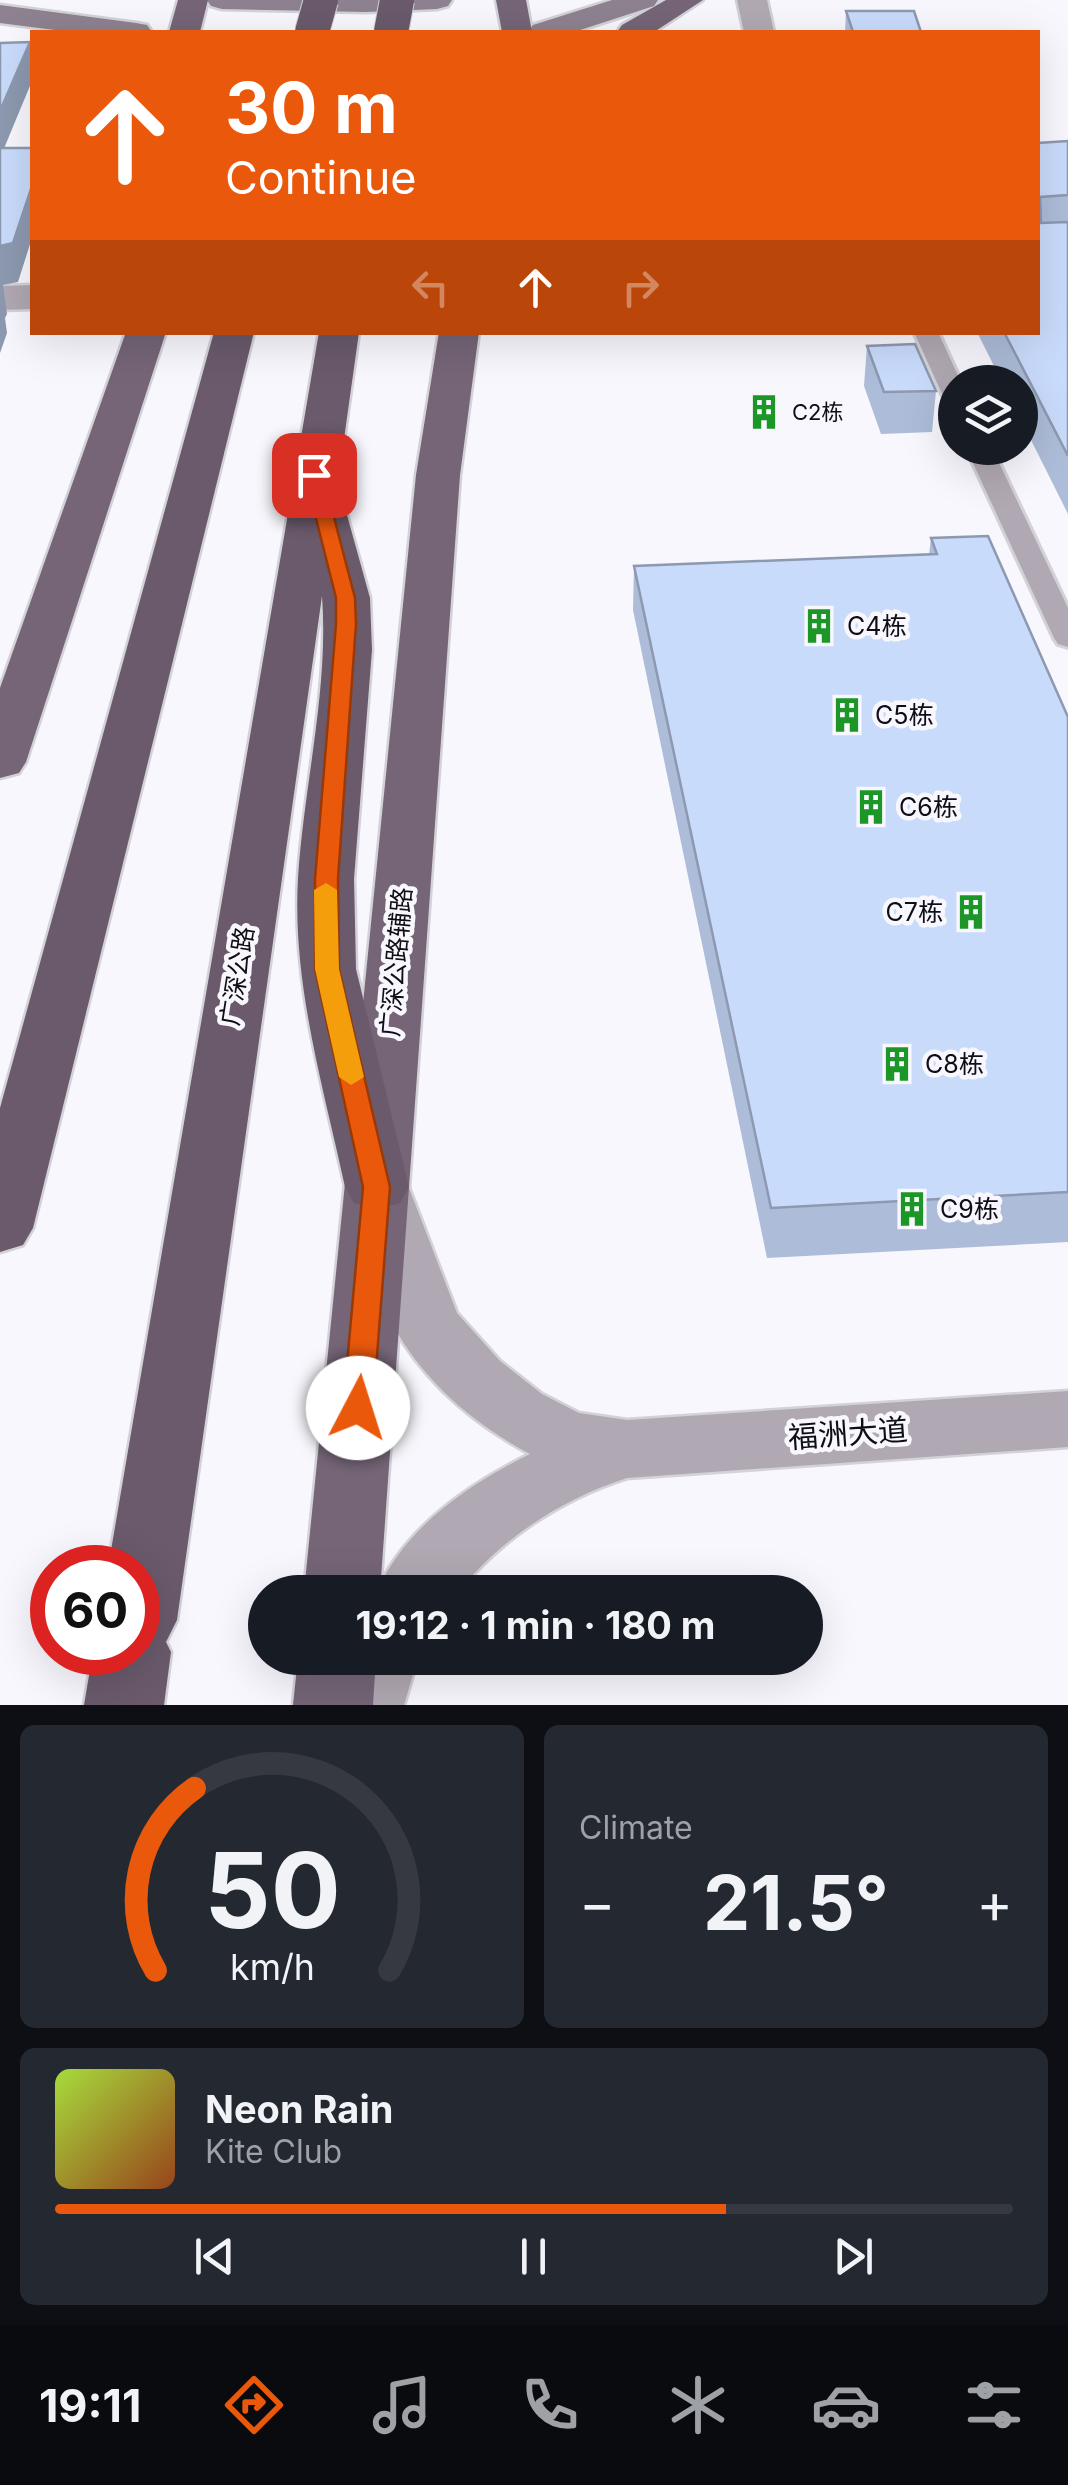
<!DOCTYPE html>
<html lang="en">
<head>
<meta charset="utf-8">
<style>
	:root { --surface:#171b24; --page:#242831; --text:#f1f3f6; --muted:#9ea1a6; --line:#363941; --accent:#ea580c }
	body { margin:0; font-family:Inter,"Noto Sans SC",sans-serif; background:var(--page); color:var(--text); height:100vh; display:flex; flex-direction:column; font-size:38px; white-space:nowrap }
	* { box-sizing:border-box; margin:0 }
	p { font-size:32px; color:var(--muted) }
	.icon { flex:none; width:55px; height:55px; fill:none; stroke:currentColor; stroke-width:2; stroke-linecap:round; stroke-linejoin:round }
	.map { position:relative; height:1705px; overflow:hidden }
	.side { display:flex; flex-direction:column; gap:20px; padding:20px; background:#0d0f14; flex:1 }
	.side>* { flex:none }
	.top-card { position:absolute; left:30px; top:30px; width:1010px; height:305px; border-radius:0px; box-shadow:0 10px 40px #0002; background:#ea580c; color:#fff; overflow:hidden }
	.controls { position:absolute; left:938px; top:365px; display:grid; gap:20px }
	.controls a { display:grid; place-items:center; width:100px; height:100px; border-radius:50%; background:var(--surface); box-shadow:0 10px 40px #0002; font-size:50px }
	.speed { position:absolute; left:30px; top:1545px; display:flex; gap:20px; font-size:50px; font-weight:700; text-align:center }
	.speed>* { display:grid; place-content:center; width:130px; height:130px; border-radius:50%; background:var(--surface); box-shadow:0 10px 40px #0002; line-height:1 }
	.speed .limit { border:15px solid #d22; background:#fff; color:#111 }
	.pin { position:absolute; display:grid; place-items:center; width:85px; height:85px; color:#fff; margin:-42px; border-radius:20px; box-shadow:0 5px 15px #0006 }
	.me { position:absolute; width:110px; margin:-55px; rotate:5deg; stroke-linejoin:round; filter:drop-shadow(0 0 8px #0008) }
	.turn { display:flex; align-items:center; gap:35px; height:210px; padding:0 30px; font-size:45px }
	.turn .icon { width:130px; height:130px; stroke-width:2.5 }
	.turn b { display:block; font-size:70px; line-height:85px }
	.lanes { display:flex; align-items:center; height:95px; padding:0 30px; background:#0003; justify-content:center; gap:50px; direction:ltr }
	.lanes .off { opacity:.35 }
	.big { font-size:75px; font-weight:700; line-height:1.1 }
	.side .tile { flex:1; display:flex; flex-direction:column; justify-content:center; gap:15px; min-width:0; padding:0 35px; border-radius:15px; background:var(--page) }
	.side .dial { align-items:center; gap:0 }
	.dial svg { height:260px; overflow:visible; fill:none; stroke:var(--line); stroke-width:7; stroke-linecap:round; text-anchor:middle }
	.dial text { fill:var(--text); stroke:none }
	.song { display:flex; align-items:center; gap:30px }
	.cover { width:120px; height:120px; border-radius:15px; background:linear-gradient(135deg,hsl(80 70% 55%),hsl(20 70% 35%)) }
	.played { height:10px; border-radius:5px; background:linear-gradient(90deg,var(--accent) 70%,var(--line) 70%) }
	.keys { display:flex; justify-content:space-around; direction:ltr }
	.heat { display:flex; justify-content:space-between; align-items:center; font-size:55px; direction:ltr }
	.side .tiles { flex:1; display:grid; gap:20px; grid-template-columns:1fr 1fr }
	.tile:last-child { grid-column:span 2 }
	.trip { position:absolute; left:248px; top:1575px; width:575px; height:100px; border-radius:50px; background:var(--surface); box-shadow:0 10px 40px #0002; font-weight:700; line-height:100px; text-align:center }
	.tabs { display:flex; height:160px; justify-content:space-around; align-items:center; background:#090b0e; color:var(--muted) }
	.tabs .icon { width:70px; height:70px }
	.tabs .active { color:var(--accent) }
	.tabs b { font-size:45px; color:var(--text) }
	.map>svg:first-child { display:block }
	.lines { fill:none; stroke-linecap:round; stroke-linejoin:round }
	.service-casing { stroke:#d3d2d8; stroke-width:6 }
	.minor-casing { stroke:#d3d2d8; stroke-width:5 }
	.tertiary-casing { stroke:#d3d2d8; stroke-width:5 }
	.secondary-casing { stroke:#d3d2d8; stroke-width:5 }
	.primary-casing { stroke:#d3d2d8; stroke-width:5 }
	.trunk-casing { stroke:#d3d2d8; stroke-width:5 }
	.service { fill:#b0a8b2; fill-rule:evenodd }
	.minor { fill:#b0a8b2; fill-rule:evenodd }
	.tertiary { fill:#b0a8b2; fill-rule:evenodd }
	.secondary { fill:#8e8190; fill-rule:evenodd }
	.primary { fill:#756577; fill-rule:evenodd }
	.trunk { fill:#6a5a6c; fill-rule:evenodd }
	.trunk-bridge-casing { stroke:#d3d2d8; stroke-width:36; stroke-linecap:butt }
	.trunk-bridge { stroke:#6a5a6c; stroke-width:34 }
	.wall { fill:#adbcd8 }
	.shaded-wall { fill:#8d99b0 }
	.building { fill:#c9dbfb; stroke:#8d99b0; stroke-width:2.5 }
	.route { fill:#ea580c; stroke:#983908; stroke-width:2.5 }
	.slow { fill:#f59e0b }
	.labels { text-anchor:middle; stroke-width:9; stroke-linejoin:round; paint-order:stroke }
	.far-poi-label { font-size:22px; fill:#0f0d17; stroke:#f8f7fd; text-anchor:start }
	.poi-label { font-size:25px; fill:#0f0d17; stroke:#f8f7fd; text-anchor:start }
	.street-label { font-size:25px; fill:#0f0d17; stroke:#f8f7fd }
	.near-street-label { font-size:30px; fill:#0f0d17; stroke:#f8f7fd }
</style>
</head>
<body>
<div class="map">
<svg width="1068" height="1705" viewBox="0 0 1068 1705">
	<rect width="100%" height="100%" fill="#f8f7fd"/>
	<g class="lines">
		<defs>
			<g id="service">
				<polygon points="914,332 938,332 961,382 955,382 955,403 943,396"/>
				<polygon points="966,448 992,448 1068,608 1068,647 1058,644 1054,638"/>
			</g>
			<g id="minor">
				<polygon points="737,0 767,0 774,32 744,32"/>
				<polygon points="32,285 32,309 0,310 0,286"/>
			</g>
			<g id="tertiary">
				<path d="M377 1165 400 1172 409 1188 457 1313 500 1361 542 1394 579 1413 627 1420 1068 1391V1447L627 1478C561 1499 501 1539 458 1592H377C404 1528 469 1484 530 1454 474 1424 424 1382 393 1325L345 1188 354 1172Z"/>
				<polygon points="340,1658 418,1658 404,1705 324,1705"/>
			</g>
			<g id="secondary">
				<polygon points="207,0 452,0 448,6 437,9 366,12 222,9 211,6"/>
				<polygon points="612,0 658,0 654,6 574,32 528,32 533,25"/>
				<polygon points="0,5 136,23 147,25 152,32 70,32 0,23"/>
			</g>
			<g id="primary">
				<polygon points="178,0 208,0 200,32 169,32"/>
				<polygon points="496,0 526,0 532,32 502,32"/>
				<polygon points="666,0 703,0 654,32 617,32 622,25"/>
				<polygon points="126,332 166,332 26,762 19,773 0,778 0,688"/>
				<polygon points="439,332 479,332 460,475 380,1592 304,1592 416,475"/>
				<polygon points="298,1658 376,1658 373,1705 293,1705"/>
			</g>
			<g id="trunk">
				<polygon points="214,332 254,332 33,1228 23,1245 0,1252 0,1108"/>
				<path d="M319 332H359L337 489 342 497 370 598 372 650 354 879 356 969 409 1187 400 1203 377 1210 354 1203 345 1187C323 1085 292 983 298 878 304 784 329 689 322 596L177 1620 166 1642 171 1652 164 1705H84L93 1652H138V1568H108Z"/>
			</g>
		</defs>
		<!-- service casing -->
		<use href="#service" class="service-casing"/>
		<!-- minor casing -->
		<use href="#minor" class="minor-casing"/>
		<!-- tertiary casing -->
		<use href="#tertiary" class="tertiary-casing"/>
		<!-- secondary casing -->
		<use href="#secondary" class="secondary-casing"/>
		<!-- primary casing -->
		<use href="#primary" class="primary-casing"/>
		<!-- trunk casing -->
		<use href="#trunk" class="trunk-casing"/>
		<!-- service -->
		<use href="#service" class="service"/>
		<!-- minor -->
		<use href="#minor" class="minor"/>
		<!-- tertiary -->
		<use href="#tertiary" class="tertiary"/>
		<!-- secondary -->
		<use href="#secondary" class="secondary"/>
		<!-- primary -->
		<use href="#primary" class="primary"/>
		<!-- trunk -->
		<use href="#trunk" class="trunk"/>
		<defs>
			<g id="trunk-bridge">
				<polyline points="312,32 321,0"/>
				<polyline points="391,32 397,0"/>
			</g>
		</defs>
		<!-- trunk-bridge casing -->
		<use href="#trunk-bridge" class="trunk-bridge-casing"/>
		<!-- trunk-bridge -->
		<use href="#trunk-bridge" class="trunk-bridge"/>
	</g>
	<!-- wall -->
	<g class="wall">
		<polygon points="846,11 921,32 845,32"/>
		<polygon points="1068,141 1068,514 1020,418 1020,382 1002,382 977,332 1038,332 1038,143"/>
		<polygon points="867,346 936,391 932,432 881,434 864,386"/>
		<polygon points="931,538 1068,717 1068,1242 767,1258 633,610 634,566 929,555"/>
	</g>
	<!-- shaded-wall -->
	<g class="shaded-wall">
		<polygon points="30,42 32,81 0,158 0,111"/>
		<polygon points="32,186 32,238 18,282 3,285 7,314 5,318 7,333 0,353 0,246"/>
	</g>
	<!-- building -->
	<g class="building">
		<polygon points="846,11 914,11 921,32 853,32"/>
		<polygon points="30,42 0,111 0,43"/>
		<polygon points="1068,141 1068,195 1040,197 1041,223 1068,222 1068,456 1004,332 1038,332 1038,143"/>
		<polygon points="0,148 32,148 32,186 13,243 0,246"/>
		<polygon points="915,344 936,391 884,392 867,346"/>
		<polygon points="988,536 1068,717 1068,1192 771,1208 634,566 937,554 931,538"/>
	</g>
	<!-- route -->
	<polygon class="route" points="314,470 323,475 355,598 356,624 338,879 339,969 390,1187 373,1408 368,1416 358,1420 348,1416 343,1408 363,1187 315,969 315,879 336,624 336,598 305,475"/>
	<!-- slow -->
	<polygon class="slow" points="326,883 337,890 339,969 364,1077 351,1085 339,1077 315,969 314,890"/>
	<!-- icons -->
	<defs>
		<symbol id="building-bare" viewBox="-9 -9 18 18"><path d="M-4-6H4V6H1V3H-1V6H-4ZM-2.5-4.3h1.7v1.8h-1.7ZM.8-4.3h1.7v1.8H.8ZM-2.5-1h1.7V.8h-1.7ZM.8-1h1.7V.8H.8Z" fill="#1c9627" stroke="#f8f7fd" stroke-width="2.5" paint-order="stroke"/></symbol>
	</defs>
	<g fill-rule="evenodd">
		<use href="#building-bare" x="739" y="387" width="50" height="50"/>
		<use href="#building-bare" x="794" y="601" width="50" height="50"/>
		<use href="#building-bare" x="822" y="690" width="50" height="50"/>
		<use href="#building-bare" x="846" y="782" width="50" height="50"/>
		<use href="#building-bare" x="946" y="887" width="50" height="50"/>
		<use href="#building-bare" x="872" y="1039" width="50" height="50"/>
		<use href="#building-bare" x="887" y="1184" width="50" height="50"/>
	</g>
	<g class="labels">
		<!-- far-poi labels -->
		<g class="far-poi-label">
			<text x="792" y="420">C2栋</text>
		</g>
		<!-- poi labels -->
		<g class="poi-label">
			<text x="847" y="635">C4栋</text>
			<text x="875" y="724">C5栋</text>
			<text x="899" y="816">C6栋</text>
			<text x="943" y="921" text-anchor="end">C7栋</text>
			<text x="925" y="1073">C8栋</text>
			<text x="940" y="1218">C9栋</text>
		</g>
		<!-- street labels -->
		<g class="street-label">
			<text transform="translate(396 962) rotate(-85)" y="9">广深公路辅路</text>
			<text transform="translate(237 976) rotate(-81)" y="9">广深公路</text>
		</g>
		<!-- near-street labels -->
		<g class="near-street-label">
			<text transform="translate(848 1434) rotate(-4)" y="10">福洲大道</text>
		</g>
	</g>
</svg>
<div class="controls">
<a><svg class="icon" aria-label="layers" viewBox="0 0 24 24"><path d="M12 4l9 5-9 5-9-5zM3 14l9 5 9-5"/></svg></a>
</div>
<div class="speed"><div class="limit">60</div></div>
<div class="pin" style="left:314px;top:475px;background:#d93025"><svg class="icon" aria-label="arrive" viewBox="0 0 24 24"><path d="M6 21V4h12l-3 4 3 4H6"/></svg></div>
<svg class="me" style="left:358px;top:1408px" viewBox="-20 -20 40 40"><circle r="19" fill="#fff"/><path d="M0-13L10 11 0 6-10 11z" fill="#ea580c"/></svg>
<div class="trip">19:12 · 1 min · 180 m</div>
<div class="top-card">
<div class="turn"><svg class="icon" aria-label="ahead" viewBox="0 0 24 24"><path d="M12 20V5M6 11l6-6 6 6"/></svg><div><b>30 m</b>Continue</div></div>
<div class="lanes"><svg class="icon off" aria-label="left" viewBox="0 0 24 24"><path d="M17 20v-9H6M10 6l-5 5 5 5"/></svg><svg class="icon" aria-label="ahead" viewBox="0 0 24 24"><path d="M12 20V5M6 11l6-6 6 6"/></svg><svg class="icon off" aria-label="right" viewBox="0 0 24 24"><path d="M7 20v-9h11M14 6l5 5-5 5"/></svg></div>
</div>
</div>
<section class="side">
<div class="tiles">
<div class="tile dial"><svg viewBox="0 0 100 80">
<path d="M14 69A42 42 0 1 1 86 69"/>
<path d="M14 69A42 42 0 0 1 26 13" stroke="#ea580c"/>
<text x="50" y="56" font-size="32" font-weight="700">50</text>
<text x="50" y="72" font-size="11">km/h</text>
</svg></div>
<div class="tile"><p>Climate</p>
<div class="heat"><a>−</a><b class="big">21.5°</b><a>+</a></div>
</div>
<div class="tile">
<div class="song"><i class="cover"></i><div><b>Neon Rain</b><p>Kite Club</p></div></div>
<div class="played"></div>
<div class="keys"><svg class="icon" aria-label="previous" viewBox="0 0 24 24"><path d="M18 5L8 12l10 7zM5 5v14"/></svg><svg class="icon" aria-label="pause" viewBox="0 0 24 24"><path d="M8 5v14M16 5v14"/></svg><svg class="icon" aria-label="next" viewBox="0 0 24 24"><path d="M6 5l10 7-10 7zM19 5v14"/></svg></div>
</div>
</div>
</section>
<nav class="tabs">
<b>19:11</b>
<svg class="icon active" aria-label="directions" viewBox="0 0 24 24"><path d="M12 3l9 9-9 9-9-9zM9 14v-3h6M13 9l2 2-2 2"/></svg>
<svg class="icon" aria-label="music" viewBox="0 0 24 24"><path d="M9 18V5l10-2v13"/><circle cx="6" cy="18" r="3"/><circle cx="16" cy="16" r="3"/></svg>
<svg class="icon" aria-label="phone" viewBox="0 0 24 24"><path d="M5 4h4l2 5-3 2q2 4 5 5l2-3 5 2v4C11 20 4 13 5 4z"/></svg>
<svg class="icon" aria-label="climate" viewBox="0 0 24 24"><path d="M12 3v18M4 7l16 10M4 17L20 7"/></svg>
<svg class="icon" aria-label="car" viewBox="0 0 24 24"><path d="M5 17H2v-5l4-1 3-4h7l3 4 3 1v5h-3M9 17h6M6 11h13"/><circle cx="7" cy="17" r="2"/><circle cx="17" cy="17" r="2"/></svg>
<svg class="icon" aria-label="filters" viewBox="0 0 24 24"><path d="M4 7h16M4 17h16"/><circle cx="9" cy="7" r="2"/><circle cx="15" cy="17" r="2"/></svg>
</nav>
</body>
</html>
